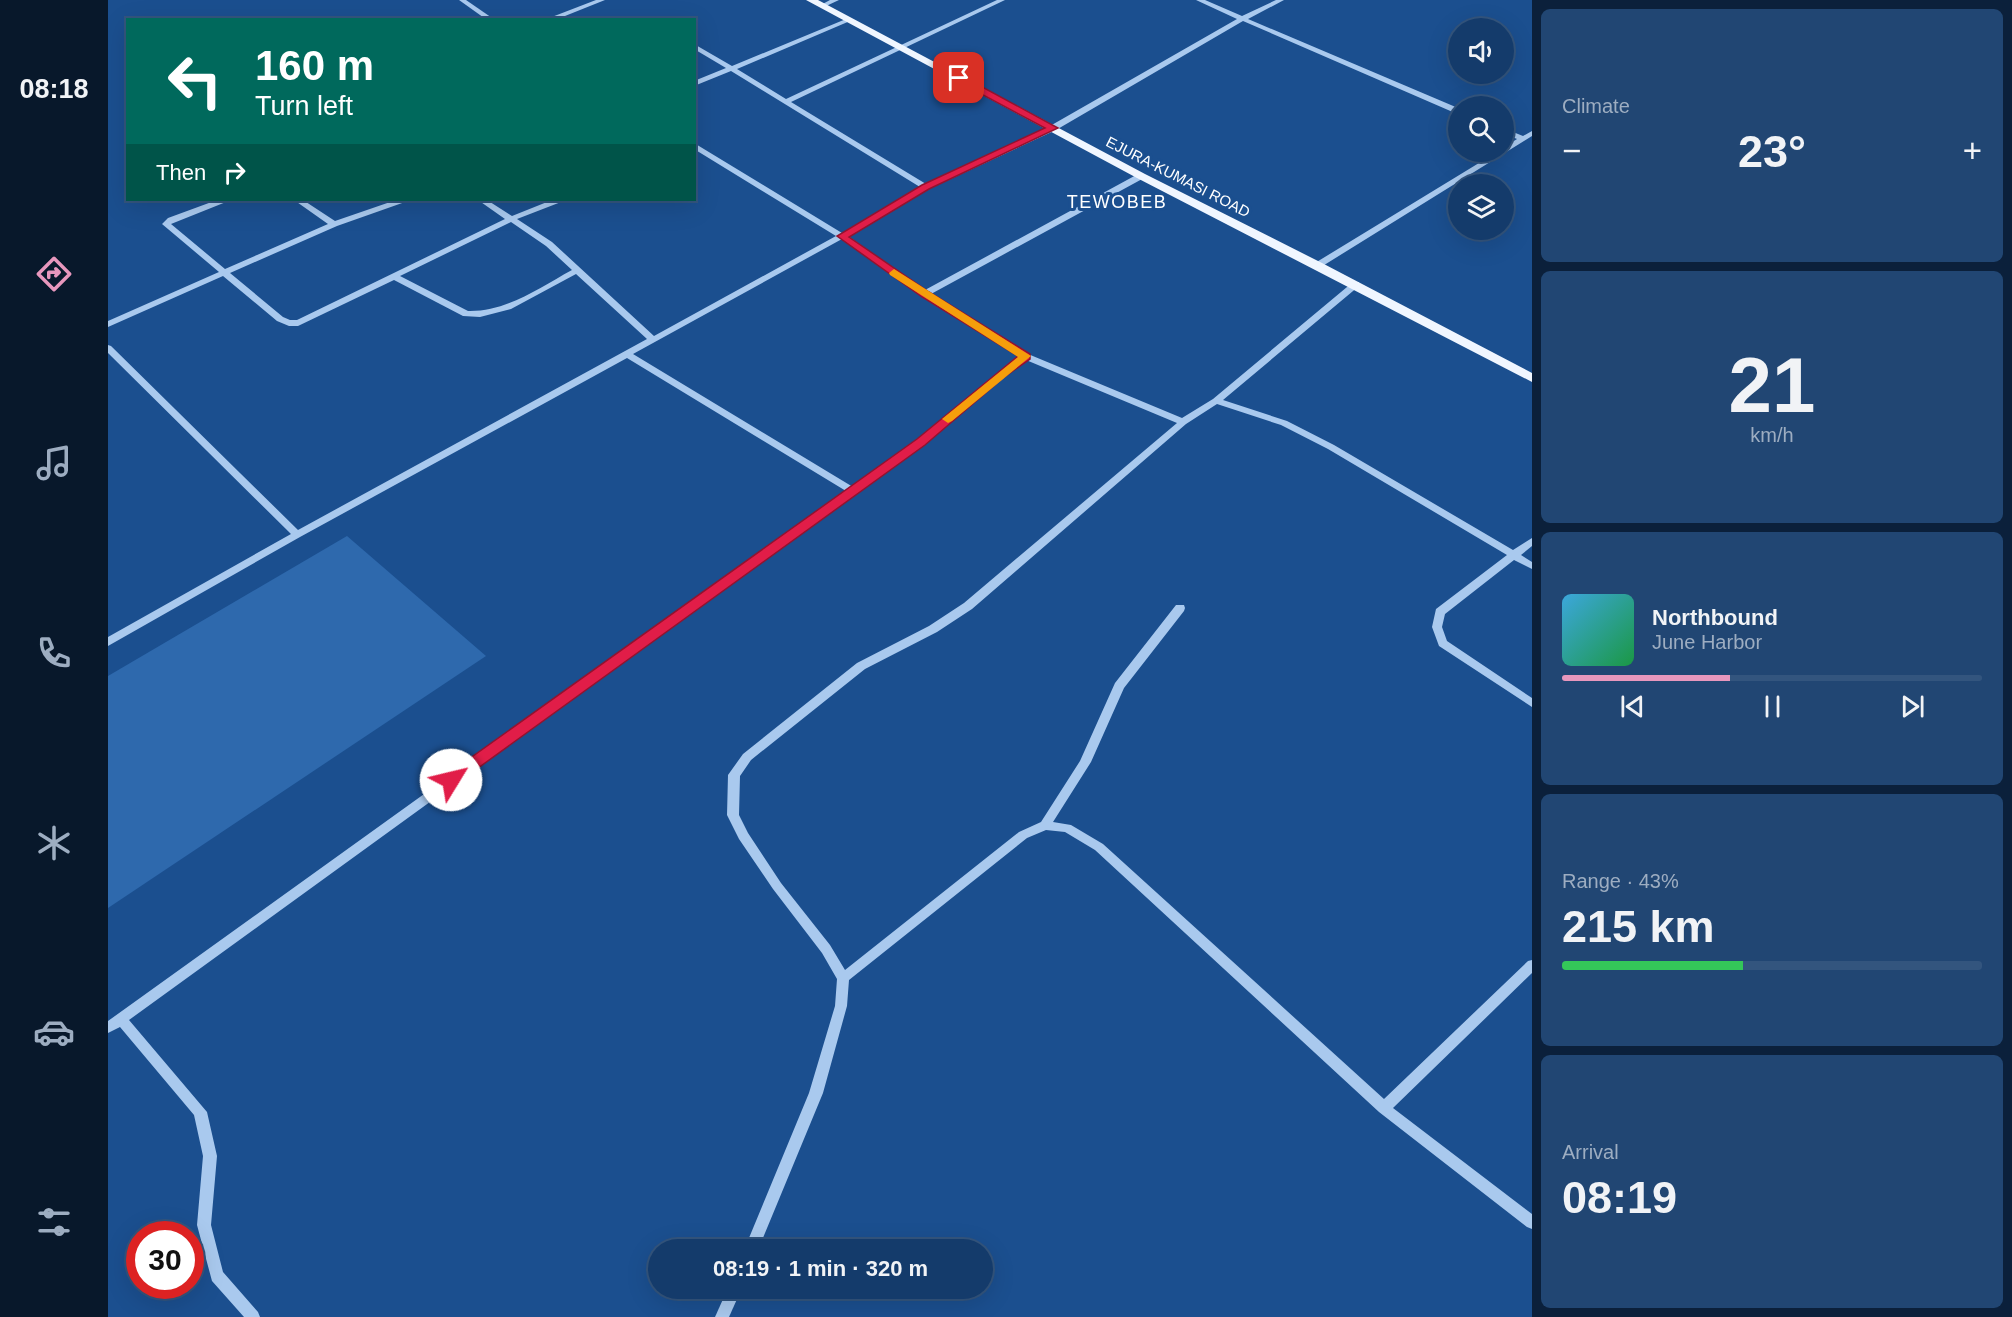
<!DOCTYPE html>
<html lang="en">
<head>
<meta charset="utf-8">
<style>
	:root { --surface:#143b6b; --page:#214673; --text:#f1f3f6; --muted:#9dadc1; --line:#33557e; --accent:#e797bd }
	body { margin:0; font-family:Arial,sans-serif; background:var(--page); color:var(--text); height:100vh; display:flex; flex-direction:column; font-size:22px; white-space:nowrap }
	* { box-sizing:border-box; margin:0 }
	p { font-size:20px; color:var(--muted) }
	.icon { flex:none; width:33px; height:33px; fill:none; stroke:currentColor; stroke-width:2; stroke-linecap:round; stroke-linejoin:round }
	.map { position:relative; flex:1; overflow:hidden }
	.side { display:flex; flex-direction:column; gap:9px; padding:9px; background:#0b203b; width:480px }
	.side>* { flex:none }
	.hud { position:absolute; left:18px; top:18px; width:570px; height:183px; border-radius:0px; box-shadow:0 6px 24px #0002,0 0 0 2px var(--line); background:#00695c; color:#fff; overflow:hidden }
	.buttons { position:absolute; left:1340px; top:18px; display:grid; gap:12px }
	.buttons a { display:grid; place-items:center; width:66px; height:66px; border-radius:50%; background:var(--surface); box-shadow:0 6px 24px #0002,0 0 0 2px var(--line); font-size:30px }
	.speed { position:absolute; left:18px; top:1221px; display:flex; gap:12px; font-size:30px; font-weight:700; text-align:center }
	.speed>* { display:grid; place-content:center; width:78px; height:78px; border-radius:50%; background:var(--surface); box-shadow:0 6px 24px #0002,0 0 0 2px var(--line); line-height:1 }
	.speed .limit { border:9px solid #d22; background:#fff; color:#111 }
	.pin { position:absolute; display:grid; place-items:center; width:51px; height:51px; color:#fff; margin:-26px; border-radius:12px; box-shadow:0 3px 9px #0006 }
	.me { position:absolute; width:66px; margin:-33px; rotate:54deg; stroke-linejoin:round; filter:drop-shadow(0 0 4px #0008) }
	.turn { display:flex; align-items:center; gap:21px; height:126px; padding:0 30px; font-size:27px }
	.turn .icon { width:78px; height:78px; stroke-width:2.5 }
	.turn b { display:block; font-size:42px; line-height:51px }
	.then { display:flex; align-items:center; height:57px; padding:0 30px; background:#0003; gap:12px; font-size:22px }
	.big { font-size:45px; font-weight:700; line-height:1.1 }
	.side .tile { flex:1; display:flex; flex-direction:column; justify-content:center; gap:9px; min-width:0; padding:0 21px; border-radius:9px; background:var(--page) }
	.side .dial { align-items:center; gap:0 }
	.dial b { font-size:78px; line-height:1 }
	.song { display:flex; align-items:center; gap:18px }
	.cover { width:72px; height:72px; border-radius:9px; background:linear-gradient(135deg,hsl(200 70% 55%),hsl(140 70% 35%)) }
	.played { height:6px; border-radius:3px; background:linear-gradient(90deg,var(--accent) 40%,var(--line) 40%) }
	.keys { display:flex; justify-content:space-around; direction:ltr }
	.heat { display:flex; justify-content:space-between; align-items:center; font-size:33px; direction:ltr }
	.charge { height:9px; border-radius:4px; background:linear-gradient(90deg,#34c759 43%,var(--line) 0) }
	.trip { position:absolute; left:540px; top:1239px; width:345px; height:60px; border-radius:30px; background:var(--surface); box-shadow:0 6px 24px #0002,0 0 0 2px var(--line); font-weight:700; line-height:60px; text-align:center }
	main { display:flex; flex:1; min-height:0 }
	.menu { display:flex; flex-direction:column; width:108px; justify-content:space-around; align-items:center; background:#08182b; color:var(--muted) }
	.menu .icon { width:42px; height:42px }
	.menu .current { color:var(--accent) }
	.menu b { font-size:27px; color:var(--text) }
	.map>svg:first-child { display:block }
	.green { fill:#2e69ad }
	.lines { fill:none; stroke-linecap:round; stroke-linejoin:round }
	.minor { fill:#a9c9ee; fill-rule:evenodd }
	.major { fill:#f0f6ff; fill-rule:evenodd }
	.route { fill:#e11d48; stroke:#92132f; stroke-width:1.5 }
	.slow { fill:#f59e0b }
	.labels { text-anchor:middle; stroke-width:6; stroke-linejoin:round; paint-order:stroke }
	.far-street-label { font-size:15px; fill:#fff; stroke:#1b4f8f }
	.far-quarter-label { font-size:18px; letter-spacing:1.5px; fill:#fff; stroke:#1b4f8f }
</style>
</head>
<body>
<main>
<nav class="menu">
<b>08:18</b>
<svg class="icon current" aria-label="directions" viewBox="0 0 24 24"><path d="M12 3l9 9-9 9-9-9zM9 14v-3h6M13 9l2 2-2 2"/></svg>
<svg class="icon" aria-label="music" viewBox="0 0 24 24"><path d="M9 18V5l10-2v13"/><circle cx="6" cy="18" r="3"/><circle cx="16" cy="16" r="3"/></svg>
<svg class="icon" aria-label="phone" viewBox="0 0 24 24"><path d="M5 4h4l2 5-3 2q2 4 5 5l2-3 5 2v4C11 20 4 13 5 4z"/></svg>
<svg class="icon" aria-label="climate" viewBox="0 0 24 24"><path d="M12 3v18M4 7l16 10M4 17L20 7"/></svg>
<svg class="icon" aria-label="car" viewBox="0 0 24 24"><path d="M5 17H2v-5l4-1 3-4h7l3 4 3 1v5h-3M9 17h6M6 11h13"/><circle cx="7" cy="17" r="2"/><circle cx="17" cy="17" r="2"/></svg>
<svg class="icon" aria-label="filters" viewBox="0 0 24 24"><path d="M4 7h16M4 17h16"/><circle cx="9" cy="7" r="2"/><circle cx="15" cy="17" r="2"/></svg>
</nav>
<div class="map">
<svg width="1424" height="1317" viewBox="0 0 1424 1317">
	<rect width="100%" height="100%" fill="#1b4f8f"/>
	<!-- green -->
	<polygon class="green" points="239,536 378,656 0,908 0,676"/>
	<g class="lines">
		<!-- minor -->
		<g class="minor">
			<polygon points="351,0 358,0 387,20 379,20"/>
			<polygon points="488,0 497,0 447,20 436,20"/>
			<polygon points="722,0 731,0 716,7 711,6"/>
			<path d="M889 0H897L683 102 818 184 942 126 1129 19 1088 0H1097L1134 16 1168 0H1176L1140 19 1350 108V113H1347L1135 21 948 130 821 189 740 236 817 290 1030 174H1036V178L823 294 920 354 1074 418 1105 399 1245 282H1251V286L1115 400 1179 421 1226 445 1405 550 1424 538V546L1413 555 1424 562V569L1406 560 1337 614 1334 627 1339 641 1424 698V707L1331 646 1324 627 1328 609 1399 555 1220 449 1173 425 1109 404 1078 424 864 609 829 632 757 669 643 760 632 776 631 815 640 833 673 883 722 945 737 970 911 832 933 822 972 761 1007 683 1068 605H1076L1077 608 1076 611 1016 688 983 762 945 822 963 825 995 844 1276 1099 1420 961 1424 960V973L1285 1108 1424 1214V1229L1419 1227 1271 1112 987 850 957 832 938 830 919 838 741 980 739 1006 715 1093 650 1250H636L701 1093 727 1006 729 979 714 953 665 889 631 839 619 815 620 775 635 754 749 663 821 626 856 603 1069 423 918 360 816 444 21 1020 99 1112 109 1156 103 1225 115 1272 150 1312 152 1317H136L104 1281 89 1225 95 1156 86 1115 12 1027 0 1033V1021L738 491 519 358 192 537 0 646V637L183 534 0 353V345L3 346 190 530 539 339 468 274 403 309 372 317 355 316 286 280 190 326H181L169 321 115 276 0 327V321L111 272 54 224 60 218 109 200H119L118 202 63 224 117 269 220 224 186 200H195L227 221 288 200H298L297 202 229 226 122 273 175 317 182 320H189L397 219 370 200H379L404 216 444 200H454L453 202 409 219 444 242 546 336 728 236 586 149V143L734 233 812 187 623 71 586 86V81L618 68 586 49V44L624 66 738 19H742V21L629 69 678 99ZM403 222 438 246 464 270C431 288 398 312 360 311L292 276ZM734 239 814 296 911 356 810 440 745 487 525 354Z"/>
			<polygon points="1395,128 1415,136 1424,131 1424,136 1213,267 1207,267 1207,263 1389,152 1395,152 1395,148 1409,139 1395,133"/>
			<polygon points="620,1288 634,1288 621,1317 607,1317"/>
		</g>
		<!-- major -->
		<polygon class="major" points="698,0 710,0 1037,174 1214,263 1424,373 1424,382 1029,178"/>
	</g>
	<!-- route -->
	<polygon class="route" points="847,76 854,76 950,128 821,189 741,237 821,292 922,354 922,359 895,378 817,445 348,784 337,784 335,780 337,776 809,439 910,356 814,297 729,236 814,185 937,128 847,80"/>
	<!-- slow -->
	<polygon class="slow" points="786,269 923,356 844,421 840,423 834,419 910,357 782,275 781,273"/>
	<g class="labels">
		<!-- far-street labels -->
		<g class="far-street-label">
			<text transform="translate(1070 177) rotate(27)" y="5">EJURA-KUMASI ROAD</text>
		</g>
		<!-- far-quarter labels -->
		<g class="far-quarter-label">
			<text x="1009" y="208">TEWOBEB</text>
		</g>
	</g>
</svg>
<div class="buttons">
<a><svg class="icon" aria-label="sound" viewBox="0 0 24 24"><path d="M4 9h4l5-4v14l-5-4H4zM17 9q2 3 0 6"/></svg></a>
<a><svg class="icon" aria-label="search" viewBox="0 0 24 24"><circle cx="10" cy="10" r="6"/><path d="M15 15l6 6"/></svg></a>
<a><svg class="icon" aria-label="layers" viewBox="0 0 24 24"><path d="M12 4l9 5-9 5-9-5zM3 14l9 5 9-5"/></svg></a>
</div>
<div class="speed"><div class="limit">30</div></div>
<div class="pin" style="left:851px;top:78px;background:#d93025"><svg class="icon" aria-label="arrive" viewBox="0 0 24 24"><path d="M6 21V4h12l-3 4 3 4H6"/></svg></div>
<svg class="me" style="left:343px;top:780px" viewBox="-20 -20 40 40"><circle r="19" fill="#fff"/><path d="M0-13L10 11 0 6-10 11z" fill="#e11d48"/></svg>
<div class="trip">08:19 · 1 min · 320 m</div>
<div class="hud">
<div class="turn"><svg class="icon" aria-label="left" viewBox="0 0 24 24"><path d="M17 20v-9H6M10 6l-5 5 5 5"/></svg><div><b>160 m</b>Turn left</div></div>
<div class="then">Then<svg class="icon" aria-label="right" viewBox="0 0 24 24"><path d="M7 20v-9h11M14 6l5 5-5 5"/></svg></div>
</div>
</div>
<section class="side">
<div class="tile"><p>Climate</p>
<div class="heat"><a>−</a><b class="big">23°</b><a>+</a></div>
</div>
<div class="tile dial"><b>21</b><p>km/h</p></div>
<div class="tile">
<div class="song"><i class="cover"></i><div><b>Northbound</b><p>June Harbor</p></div></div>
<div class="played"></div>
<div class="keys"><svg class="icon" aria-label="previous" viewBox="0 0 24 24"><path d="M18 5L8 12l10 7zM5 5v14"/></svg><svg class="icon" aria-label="pause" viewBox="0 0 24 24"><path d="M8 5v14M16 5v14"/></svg><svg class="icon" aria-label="next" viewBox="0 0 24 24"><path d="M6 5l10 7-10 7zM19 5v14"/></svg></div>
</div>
<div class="tile"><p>Range · 43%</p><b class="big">215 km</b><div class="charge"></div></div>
<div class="tile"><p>Arrival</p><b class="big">08:19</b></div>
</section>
</main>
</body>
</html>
